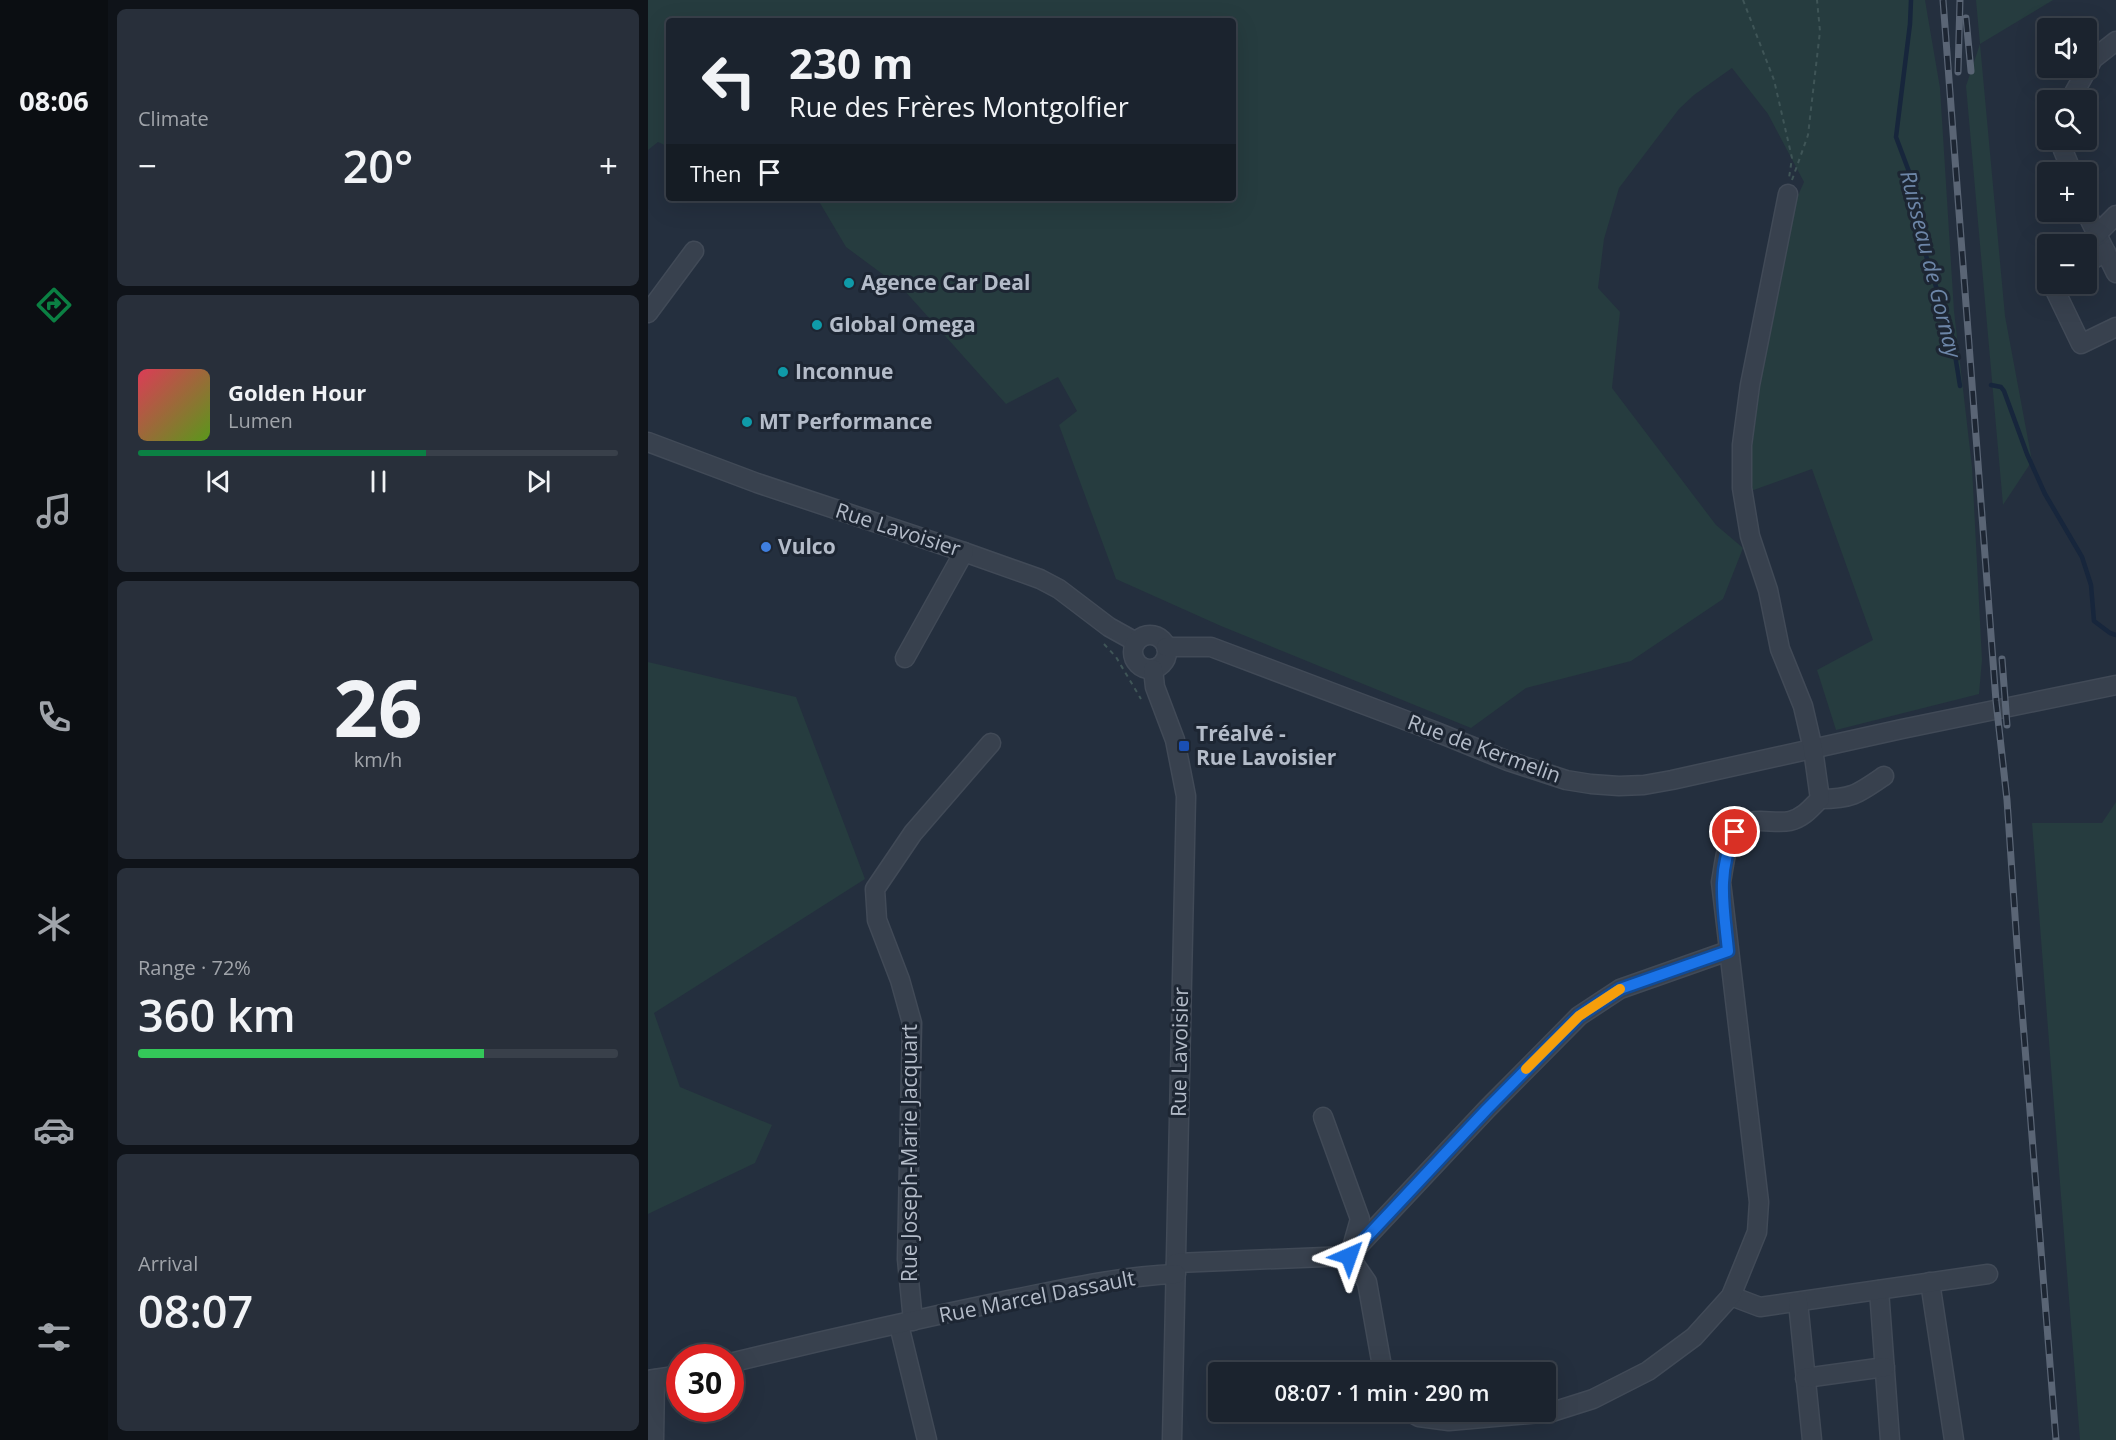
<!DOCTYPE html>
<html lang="en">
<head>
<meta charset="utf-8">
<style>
	:root { --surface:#1b232e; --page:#282f3a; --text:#f1f3f6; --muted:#a0a4aa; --line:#39404a; --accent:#0b8043 }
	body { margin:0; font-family:"Open Sans",sans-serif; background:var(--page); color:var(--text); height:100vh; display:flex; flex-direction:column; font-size:22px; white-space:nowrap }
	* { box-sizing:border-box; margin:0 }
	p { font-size:20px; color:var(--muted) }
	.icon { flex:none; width:33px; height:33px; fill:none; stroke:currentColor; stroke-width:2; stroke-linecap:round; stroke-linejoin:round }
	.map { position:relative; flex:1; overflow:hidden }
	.drawer { display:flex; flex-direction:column; gap:9px; padding:9px; background:#0f1319; width:540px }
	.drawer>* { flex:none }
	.hud { position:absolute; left:18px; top:18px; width:570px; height:183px; border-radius:6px; box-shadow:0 6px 24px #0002,0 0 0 2px var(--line); background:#1b232e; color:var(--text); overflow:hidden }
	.buttons { position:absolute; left:1389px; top:18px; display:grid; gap:12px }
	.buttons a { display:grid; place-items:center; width:60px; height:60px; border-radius:6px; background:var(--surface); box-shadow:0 6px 24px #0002,0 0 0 2px var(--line); font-size:30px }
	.speed { position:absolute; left:18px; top:1344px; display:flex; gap:12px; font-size:30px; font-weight:700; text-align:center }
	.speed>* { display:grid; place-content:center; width:78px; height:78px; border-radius:50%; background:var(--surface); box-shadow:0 6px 24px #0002,0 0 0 2px var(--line); line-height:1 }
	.speed .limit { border:9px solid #d22; background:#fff; color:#111 }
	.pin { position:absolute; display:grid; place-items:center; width:51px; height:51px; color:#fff; margin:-26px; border:3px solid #fff; border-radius:50%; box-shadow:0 2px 6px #0007 }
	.me { position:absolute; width:66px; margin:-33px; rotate:43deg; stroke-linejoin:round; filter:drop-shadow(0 0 4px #0008) }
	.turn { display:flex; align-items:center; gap:21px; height:126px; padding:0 24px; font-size:27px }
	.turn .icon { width:78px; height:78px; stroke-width:2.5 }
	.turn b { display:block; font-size:42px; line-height:51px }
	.then { display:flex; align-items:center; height:57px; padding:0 24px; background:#0003; gap:12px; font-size:22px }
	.big { font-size:45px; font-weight:600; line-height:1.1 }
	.drawer .tile { flex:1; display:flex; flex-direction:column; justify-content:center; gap:9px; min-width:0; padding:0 21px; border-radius:9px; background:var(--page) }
	.drawer .dial { align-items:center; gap:0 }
	.dial b { font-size:78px; line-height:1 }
	.song { display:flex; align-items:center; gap:18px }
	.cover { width:72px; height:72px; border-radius:9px; background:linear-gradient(135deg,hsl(350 70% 55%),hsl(90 70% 35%)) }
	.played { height:6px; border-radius:3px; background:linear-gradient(90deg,var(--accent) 60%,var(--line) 60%) }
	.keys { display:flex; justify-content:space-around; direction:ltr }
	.heat { display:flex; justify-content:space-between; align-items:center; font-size:33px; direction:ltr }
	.charge { height:9px; border-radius:4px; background:linear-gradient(90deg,#34c759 72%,var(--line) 0) }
	.trip { position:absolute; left:560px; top:1362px; width:348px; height:60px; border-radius:6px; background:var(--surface); box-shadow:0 6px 24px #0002,0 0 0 2px var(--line); font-weight:600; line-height:60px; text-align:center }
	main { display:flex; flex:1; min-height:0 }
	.menu { display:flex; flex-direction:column; width:108px; justify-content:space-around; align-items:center; background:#0b0e12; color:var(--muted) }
	.menu .icon { width:42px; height:42px }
	.menu .active { color:var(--accent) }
	.menu b { font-size:27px; color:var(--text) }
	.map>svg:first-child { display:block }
	.green { fill:#263c3f }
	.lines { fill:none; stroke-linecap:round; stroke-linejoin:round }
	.stream { stroke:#17263c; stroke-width:4.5 }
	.minor-casing { stroke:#414a57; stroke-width:21 }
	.path { stroke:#3f5557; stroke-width:2; stroke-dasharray:4.5 4.5; stroke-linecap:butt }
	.minor { stroke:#38414e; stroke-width:18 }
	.rail-casing { stroke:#5a6575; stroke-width:7 }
	.rail { stroke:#1d2633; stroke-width:4.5; stroke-dasharray:14; stroke-linecap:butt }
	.route-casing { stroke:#114b97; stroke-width:15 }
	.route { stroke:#1a73e8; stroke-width:10 }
	.slow { stroke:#f59e0b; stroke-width:10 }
	.culture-dot { fill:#0f9aa8; stroke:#1d2633; stroke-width:2 }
	.shop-dot { fill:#3f7fe0; stroke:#1d2633; stroke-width:2 }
	.transit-dot { fill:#1a4fb4; stroke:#1d2633; stroke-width:2 }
	.labels { text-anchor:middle; stroke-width:6; stroke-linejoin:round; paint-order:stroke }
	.poi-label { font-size:21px; font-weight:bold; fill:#b4bcc9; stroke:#1d2633; text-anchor:start }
	.street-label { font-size:21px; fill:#b4bcc9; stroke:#1d2633 }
	.water-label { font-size:22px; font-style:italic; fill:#6d86a8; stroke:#1d2633 }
</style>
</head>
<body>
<main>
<nav class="menu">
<b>08:06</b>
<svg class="icon active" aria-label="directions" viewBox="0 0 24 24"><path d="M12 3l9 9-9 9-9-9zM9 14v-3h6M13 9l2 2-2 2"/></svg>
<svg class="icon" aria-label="music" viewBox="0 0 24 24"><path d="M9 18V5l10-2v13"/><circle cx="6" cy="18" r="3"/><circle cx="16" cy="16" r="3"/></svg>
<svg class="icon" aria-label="phone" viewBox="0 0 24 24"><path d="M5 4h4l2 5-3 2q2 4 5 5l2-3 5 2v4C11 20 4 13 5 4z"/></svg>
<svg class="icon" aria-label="climate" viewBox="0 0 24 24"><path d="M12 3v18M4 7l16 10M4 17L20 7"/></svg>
<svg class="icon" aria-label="car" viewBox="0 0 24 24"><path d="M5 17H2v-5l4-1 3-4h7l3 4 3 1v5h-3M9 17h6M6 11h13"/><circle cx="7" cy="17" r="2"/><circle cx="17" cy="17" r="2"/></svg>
<svg class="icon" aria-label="filters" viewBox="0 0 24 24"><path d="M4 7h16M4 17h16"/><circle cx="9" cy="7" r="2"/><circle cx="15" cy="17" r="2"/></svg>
</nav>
<section class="drawer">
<div class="tile"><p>Climate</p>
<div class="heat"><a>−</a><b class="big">20°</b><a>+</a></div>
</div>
<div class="tile">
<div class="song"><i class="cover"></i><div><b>Golden Hour</b><p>Lumen</p></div></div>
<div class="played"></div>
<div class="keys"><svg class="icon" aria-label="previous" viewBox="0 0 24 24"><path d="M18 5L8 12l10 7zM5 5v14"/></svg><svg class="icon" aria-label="pause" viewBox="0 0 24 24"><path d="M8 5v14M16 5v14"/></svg><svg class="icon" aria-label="next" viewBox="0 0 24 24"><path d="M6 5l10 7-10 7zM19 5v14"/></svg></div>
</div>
<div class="tile dial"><b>26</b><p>km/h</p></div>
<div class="tile"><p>Range · 72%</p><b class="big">360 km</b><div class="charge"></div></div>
<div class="tile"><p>Arrival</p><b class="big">08:07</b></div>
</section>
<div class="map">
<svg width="1468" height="1440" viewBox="0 0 1468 1440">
	<rect width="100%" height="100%" fill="#242f3e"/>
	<!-- green -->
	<g class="green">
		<polygon points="0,0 1277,0 1292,88 1306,311 1324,467 1334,660 1331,694 1188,730 1169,670 1225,640 1164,469 1103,491 1102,439 1121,324 1148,200 1156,182 1120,114 1084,68 1046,95 1031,109 971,188 956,239 950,288 972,312 964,388 1068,525 1095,548 1075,599 983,661 878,688 823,728 573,626 468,579 411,425 429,411 410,377 358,404 256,290 198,247 169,198 585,198 585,21 21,21 21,147 10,142 0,150"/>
		<polygon points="1328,0 1405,0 1332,44 1357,316 1384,461 1355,505 1318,86 1332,44"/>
		<polygon points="0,662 148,697 217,879 6,1013 32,1087 124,1125 107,1163 0,1214"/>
		<polygon points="1468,802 1468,1440 1432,1440 1384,823 1454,823"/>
	</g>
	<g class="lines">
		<!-- stream -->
		<g class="stream">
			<polyline points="1263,0 1262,24 1248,137 1269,193 1271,234 1304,336 1312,386"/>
			<polyline points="1343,385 1353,387 1356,391 1379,454 1397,494 1434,557 1443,585 1446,621 1462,633 1468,635"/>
		</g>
		<defs>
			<g id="minor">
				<polyline points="1422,100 1445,59 1468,41"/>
				<polyline points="1416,140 1415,150 1424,172"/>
				<polyline points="1438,212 1468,273"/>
				<polyline points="1449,234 1468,215"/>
				<polyline points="1438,263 1458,252"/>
				<polyline points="1404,284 1433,344 1468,327"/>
				<polyline points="0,313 46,251"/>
				<polyline points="0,442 109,483 316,552 392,579 411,589 461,627 488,642"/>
				<circle cx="502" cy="652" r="17"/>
				<polyline points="518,647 563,647 786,731 860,761 918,780 943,784 971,786 996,785 1024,780 1254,729 1468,685"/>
				<polyline points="257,658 316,552"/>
				<polyline points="505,669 507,687 527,740 538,796 524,1440"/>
				<path d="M1172 799C1204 799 1210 794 1236 776"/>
				<polyline points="675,1117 712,1219 703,1251"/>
				<polyline points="701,1256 839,1109 931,1016 972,989 1080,951"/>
				<polyline points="528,1263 701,1256 719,1282 735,1372"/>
				<polyline points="1282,1282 1306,1440"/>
				<polyline points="1231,1290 1242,1440"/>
				<polyline points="1083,1296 1112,1307 1340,1274"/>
				<polyline points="1150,1302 1164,1440"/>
				<polyline points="265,1321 259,1259 264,1023 252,980 229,920 227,889 265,833 343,743"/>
				<polyline points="251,1325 279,1440"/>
				<path d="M82 1363C172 1341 265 1320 356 1301 412 1290 470 1276 528 1274"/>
				<polyline points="1157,1378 1237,1367"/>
				<polyline points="0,1380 32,1375"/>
				<path d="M762 1412 771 1417 801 1421 904 1412 945 1399 1000 1371 1046 1337 1083 1296 1109 1232 1111 1202 1073 882C1076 867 1077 847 1086 833 1100 813 1123 825 1142 821 1155 818 1163 808 1172 799L1165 749 1155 706 1132 649 1120 590 1102 536 1094 488V445L1102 385 1140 194"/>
				<polyline points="6,1440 7,1379"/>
			</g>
		</defs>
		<!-- minor casing -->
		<use href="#minor" class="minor-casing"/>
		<!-- path -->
		<g class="path">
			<polyline points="1095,0 1126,80 1144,158 1141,178"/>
			<polyline points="1144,180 1160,135 1172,31 1169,0"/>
			<polyline points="456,644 468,657 493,699"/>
		</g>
		<!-- minor -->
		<use href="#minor" class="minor"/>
		<defs>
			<g id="rail">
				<polyline points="1295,0 1348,701 1359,800 1370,959 1408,1440"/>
				<polyline points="1318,18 1323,71"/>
				<polyline points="1310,72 1312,0"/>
				<polyline points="1354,659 1359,725"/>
			</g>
		</defs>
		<!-- rail casing -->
		<use href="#rail" class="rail-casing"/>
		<!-- rail -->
		<use href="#rail" class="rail"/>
	</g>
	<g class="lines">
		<defs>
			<path id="route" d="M701 1256 839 1109 931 1016 972 989 1080 951C1076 909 1068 873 1087 832"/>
		</defs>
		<!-- route casing -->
		<use href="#route" class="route-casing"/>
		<!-- route -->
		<use href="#route" class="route"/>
		<!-- slow -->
		<polyline class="slow" points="878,1069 931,1016 972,989"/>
	</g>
	<!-- markers -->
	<g class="culture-dot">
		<circle cx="201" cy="283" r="6"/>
		<circle cx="169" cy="325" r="6"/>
		<circle cx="135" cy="372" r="6"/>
		<circle cx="99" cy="422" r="6"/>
	</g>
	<circle class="shop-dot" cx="118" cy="547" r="6"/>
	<rect class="transit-dot" x="530" y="740" width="12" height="12" rx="3"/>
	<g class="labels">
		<!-- poi labels -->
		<g class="poi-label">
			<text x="213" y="290">Agence Car Deal</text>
			<text x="181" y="332">Global Omega</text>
			<text x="147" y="379">Inconnue</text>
			<text x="111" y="429">MT Performance</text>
			<text x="130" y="554">Vulco</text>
			<text x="548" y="741">Tréalvé -<tspan x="548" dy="24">Rue Lavoisier</tspan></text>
		</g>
		<!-- street labels -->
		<g class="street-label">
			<text transform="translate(250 530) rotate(18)" y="7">Rue Lavoisier</text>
			<text transform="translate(836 749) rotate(20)" y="7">Rue de Kermelin</text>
			<text transform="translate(532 1052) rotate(-89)" y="7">Rue Lavoisier</text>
			<text transform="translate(262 1153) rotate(-90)" y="7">Rue Joseph-Marie Jacquart</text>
			<text transform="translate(389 1297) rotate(-11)" y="7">Rue Marcel Dassault</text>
		</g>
		<!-- water labels -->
		<g class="water-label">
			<text transform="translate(1283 264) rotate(76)" y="8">Ruisseau de Gornay</text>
		</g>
	</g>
</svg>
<div class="buttons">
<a><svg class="icon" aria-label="sound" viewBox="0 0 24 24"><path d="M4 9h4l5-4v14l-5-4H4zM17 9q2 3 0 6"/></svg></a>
<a><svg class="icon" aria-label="search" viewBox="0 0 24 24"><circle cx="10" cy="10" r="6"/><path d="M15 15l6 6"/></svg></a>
<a>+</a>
<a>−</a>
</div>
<div class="speed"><div class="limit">30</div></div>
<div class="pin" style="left:1087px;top:832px;background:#d93025"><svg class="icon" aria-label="arrive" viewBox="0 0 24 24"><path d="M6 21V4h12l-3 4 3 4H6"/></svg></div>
<svg class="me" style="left:701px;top:1256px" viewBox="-20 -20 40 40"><path d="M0-17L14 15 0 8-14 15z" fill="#1a73e8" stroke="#fff" stroke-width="4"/></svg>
<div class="trip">08:07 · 1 min · 290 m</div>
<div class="hud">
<div class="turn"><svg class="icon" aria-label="left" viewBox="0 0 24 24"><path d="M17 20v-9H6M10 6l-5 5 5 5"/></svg><div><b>230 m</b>Rue des Frères Montgolfier</div></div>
<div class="then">Then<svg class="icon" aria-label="arrive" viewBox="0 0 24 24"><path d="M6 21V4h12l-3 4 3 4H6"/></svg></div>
</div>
</div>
</main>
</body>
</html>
